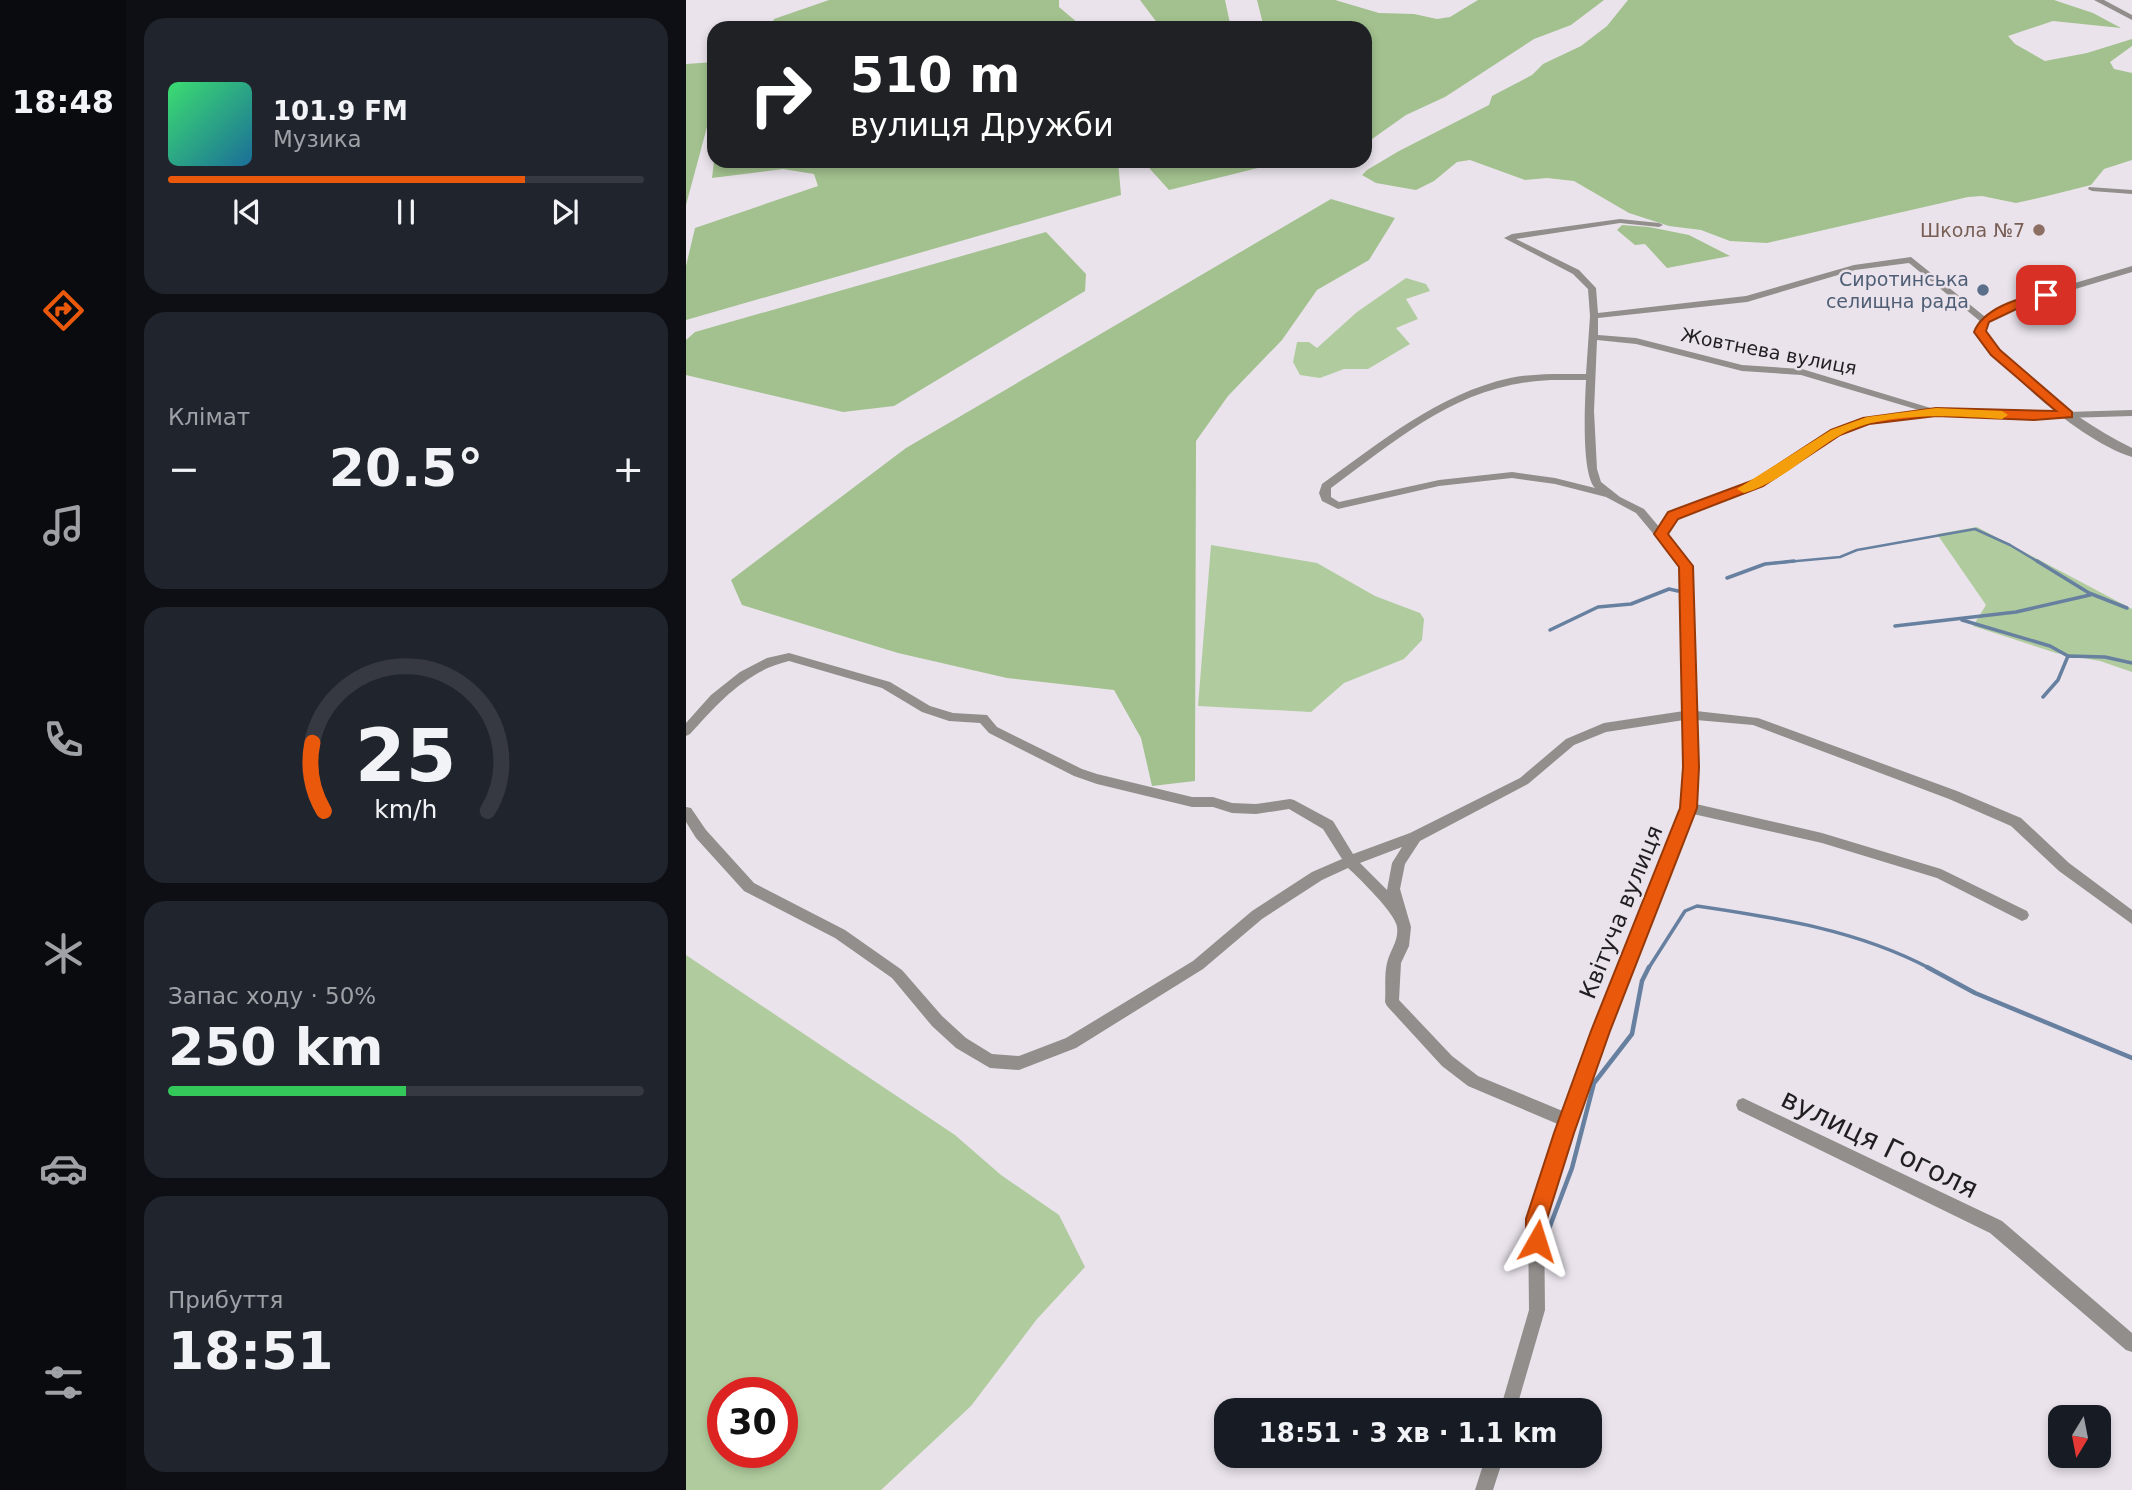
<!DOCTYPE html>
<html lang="uk">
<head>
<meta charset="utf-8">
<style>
	:root { --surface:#171b24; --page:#20242c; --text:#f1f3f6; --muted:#9ea1a6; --line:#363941; --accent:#ea580c }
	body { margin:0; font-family:"DejaVu Sans",sans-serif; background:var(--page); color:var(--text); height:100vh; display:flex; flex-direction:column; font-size:26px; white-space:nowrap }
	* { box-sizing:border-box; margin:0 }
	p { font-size:23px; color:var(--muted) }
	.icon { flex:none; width:38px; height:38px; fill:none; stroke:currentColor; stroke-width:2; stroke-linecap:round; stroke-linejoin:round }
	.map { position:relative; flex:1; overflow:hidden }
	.side { display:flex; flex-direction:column; gap:18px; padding:18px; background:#0d0f14; width:560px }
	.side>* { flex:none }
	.top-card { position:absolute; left:21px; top:21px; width:665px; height:147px; border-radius:21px; box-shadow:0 4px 10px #0003; background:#202124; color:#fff; overflow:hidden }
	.needle { width:46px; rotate:190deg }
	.controls { position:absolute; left:1362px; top:1405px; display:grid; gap:14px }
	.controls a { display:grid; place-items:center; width:63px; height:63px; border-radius:14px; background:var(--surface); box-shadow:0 4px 10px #0003; font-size:35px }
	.speed { position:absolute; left:21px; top:1377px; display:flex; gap:14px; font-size:35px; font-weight:700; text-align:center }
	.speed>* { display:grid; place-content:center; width:91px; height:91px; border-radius:50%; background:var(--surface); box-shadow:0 4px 10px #0003; line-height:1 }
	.speed .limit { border:10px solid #d22; background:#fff; color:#111 }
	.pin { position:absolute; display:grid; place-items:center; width:60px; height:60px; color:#fff; margin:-30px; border-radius:14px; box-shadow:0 4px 10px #0006 }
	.me { position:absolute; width:77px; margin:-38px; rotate:6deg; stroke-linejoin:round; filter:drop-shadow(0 0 5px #0008) }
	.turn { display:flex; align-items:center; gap:24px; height:147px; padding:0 28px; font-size:32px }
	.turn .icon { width:91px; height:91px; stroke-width:2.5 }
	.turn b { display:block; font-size:49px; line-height:60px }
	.big { font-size:52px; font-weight:700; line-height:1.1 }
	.side .tile { flex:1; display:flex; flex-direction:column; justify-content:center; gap:10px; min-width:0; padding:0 24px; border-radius:21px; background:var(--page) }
	.side .dial { align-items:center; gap:0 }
	.dial svg { height:182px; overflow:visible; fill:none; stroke:var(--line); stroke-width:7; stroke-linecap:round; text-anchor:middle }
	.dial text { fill:var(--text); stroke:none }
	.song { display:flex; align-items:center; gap:21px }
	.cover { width:84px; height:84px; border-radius:10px; background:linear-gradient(135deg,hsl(140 70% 55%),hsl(200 70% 35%)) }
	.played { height:7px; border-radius:4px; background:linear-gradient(90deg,var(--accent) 75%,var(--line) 75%) }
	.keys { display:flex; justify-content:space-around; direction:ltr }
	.heat { display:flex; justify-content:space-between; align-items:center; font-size:38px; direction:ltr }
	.charge { height:10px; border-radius:5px; background:linear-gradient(90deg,#34c759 50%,var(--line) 0) }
	.trip { position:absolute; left:528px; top:1398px; width:388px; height:70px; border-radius:21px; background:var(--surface); box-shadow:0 4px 10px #0003; font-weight:700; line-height:70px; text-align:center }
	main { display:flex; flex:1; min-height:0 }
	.tabs { display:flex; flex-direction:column; width:126px; justify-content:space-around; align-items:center; background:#090b0e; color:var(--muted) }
	.tabs .icon { width:49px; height:49px }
	.tabs .current { color:var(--accent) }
	.tabs b { font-size:32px; color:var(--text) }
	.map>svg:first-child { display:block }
	.green { fill:#b0cc9e; fill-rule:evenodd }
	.forest { fill:#a2c18e }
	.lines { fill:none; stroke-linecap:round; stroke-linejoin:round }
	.stream-far2 { stroke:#6780a0; stroke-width:2.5 }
	.stream-far1 { stroke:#6780a0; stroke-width:3.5 }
	.stream { stroke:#6780a0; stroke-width:4.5 }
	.minor { fill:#928e8b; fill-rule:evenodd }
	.tertiary { fill:#928e8b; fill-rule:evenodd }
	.route { fill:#ea580c; stroke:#983908; stroke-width:2 }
	.slow { fill:#f59e0b }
	.education-dot { fill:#8d6e63; stroke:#eae3ec; stroke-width:2.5 }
	.service-dot { fill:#5c6f8a; stroke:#eae3ec; stroke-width:2.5 }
	.labels { text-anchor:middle; stroke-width:5; stroke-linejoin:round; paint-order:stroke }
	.far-education-label { font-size:19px; fill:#785e54; stroke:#eae3ec; text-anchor:end }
	.far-service-label { font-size:19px; fill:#4e5e75; stroke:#eae3ec; text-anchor:end }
	.far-street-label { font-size:19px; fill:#201e21; stroke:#eae3ec }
	.street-label { font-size:23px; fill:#201e21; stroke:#eae3ec }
	.near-street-label { font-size:28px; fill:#201e21; stroke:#eae3ec }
</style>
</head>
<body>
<main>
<nav class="tabs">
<b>18:48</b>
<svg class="icon current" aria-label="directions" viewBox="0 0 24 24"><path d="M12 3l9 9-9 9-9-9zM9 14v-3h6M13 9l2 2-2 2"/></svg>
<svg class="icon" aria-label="music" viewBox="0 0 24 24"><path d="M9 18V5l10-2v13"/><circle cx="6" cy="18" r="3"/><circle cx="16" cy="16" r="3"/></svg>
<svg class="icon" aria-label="phone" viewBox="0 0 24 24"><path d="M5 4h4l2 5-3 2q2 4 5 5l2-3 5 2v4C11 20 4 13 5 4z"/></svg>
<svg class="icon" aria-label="climate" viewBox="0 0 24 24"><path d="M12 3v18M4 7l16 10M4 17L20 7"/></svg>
<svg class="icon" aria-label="car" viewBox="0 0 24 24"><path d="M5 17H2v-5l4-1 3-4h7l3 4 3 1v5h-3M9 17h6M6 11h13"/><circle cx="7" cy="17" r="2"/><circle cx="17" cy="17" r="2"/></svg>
<svg class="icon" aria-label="filters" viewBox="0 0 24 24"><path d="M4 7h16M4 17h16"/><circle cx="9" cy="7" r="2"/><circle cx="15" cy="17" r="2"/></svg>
</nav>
<section class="side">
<div class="tile">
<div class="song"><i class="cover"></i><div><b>101.9 FM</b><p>Музика</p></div></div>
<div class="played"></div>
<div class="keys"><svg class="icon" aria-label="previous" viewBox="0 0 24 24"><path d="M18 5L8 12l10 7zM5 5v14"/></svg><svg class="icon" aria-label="pause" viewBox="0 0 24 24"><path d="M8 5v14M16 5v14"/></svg><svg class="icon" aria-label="next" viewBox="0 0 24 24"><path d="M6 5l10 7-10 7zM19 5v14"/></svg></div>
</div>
<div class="tile"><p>Клімат</p>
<div class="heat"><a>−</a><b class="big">20.5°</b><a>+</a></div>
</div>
<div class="tile dial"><svg viewBox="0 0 100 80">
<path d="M14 69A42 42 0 1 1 86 69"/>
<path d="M14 69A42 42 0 0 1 9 39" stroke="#ea580c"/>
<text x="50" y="56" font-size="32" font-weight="700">25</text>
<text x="50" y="72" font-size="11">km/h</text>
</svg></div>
<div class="tile"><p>Запас ходу · 50%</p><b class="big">250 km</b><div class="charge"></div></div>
<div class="tile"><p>Прибуття</p><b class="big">18:51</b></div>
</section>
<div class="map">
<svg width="1446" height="1490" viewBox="0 0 1446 1490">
	<rect width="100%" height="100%" fill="#eae3ec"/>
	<!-- green -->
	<g class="green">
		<polygon points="720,278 740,284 744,291 720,299 732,319 710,328 724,344 682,369 658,369 634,378 614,375 607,362 611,342 623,342 631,348 671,312"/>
		<polygon points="1291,527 1446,609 1446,672 1414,661 1370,653 1287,626 1300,605 1251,534"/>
		<polygon points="525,545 631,563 689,596 734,613 738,619 736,640 718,659 658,683 625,712 512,706"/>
		<path d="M0 955 269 1135 315 1175 373 1215 399 1267 351 1319 285 1406 195 1490H0ZM96 1393V1452H37V1393Z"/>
	</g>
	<!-- forest -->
	<g class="forest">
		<polygon points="143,0 373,0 373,7 392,23 393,28 84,28 88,19"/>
		<polygon points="454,0 539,0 545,28 475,28"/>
		<polygon points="571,0 649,0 693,13 728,14 751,19 764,17 792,0 918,0 885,25 848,39 759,97 720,115 679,144 679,28 578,28"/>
		<polygon points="942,0 1368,0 1407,13 1435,28 1367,21 1322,36 1329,44 1359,61 1401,53 1446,39 1446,46 1424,62 1428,69 1446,73 1446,160 1418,169 1405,185 1361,196 1330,203 1296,196 1282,197 1081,243 1044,241 1015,230 983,226 943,213 888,181 861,178 839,180 784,160 771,162 748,181 730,190 690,183 676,175 681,170 713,151 803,105 806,96 846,75 857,64 895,46 921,26"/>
		<polygon points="28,62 28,101 0,205 0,64"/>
		<polygon points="28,161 432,161 435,195 0,320 0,266 9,228 132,186 128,174 97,169 26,178"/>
		<polygon points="463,161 578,161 580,166 483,190 464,169"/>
		<polygon points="645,199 709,218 683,260 631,290 596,340 542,396 510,441 509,781 466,786 455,738 428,690 321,678 212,653 56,605 45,580 220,448"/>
		<polygon points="936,225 963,227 1003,235 1044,256 981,268 959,244 949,245 931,230"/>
		<polygon points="360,232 400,274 399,291 208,406 157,412 0,375 0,340 9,332"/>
	</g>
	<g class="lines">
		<!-- stream-far2 -->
		<polyline class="stream-far2" points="1089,563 1154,557 1171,550 1289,529 1324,545 1354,563"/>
		<!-- stream-far1 -->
		<g class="stream-far1">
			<polyline points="1351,561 1403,593 1441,608"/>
			<polyline points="1041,578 1079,564 1108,561"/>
			<polyline points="1276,620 1364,646 1382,656"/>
			<polyline points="1209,626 1330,612 1404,595"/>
			<polyline points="864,630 912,607 945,604 983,589 992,591"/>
			<polyline points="1357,697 1372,680 1382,656 1419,657 1446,663"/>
			<path d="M962 969 999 911 1011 906C1092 918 1172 930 1245 969"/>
		</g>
		<!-- stream -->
		<g class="stream">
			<polyline points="1241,967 1289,993 1446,1058"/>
			<polyline points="861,1234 886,1168 908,1083 946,1034 956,981 963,967"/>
		</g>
		<!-- minor -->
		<g class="minor">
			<polygon points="1403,187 1446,190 1446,194 1406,191 1402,189"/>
			<path d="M934 219 973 223 977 225 973 227 934 223 830 239 893 270 910 288 912 313 1060 296 1168 265 1225 257 1303 320 1301 322H1295L1223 263 1169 270 1061 302 912 318V335L950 338 1056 365 1116 369 1248 409 1348 413 1446 410V416L1348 419 1250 415 1183 424 1152 435 1076 485 991 517 980 535 1005 566 1010 711 1072 718 1271 791 1335 818 1383 863 1446 910V924L1373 871 1325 826 1263 799 1067 725 1010 720 1011 767 1010 804 1136 833 1255 869 1341 911 1343 915 1341 919 1336 921 1251 878 1136 843 1007 814 921 1031 858 1219 859 1310 830 1410H814L843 1310 842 1219 874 1125 782 1086 756 1066 701 1006 699 1002C700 990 698 975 701 963 704 950 713 941 711 927 710 914 673 878 662 868L636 880 576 919 517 969 390 1048 333 1070 304 1068 270 1048 246 1026 206 978 149 938 58 891 10 838 0 822V807L5 808 20 830 68 883 159 930 216 970 256 1016 280 1038 306 1054 333 1056 380 1038 507 961 566 911 626 872 656 859 637 829 603 809 570 814 546 813 527 807H506L411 784 388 776 303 733 294 723 263 721 236 712 196 688 103 661C60 671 32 703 4 734L0 736V723L25 695 54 672 81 658 103 653 204 682 244 706 267 713 301 715 311 727 396 769 411 774 506 797H527L546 803 570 804 604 799 608 800 647 821 667 854 724 833 834 778 880 739 918 723 998 711 995 567 950 513 920 497 869 484 826 478 753 486 652 509 636 501 633 493 636 484C695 442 752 394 824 378 849 373 875 374 900 374L904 316 902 289 887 274 818 238 826 234ZM911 340 950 344 1056 371 1115 375 1236 411 1181 418 1146 431 1068 481 983 513 974 528 958 509 934 497 915 482 911 469 908 411ZM865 380H900C899 402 895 473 909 488L869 478 826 472 753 480 653 502 645 497V488C715 437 773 384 865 380ZM998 720 999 767 997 808 907 1031 879 1112 792 1076 766 1056 713 1000 715 963 723 946 725 927 714 889 719 864 734 841 842 784 888 745 920 732ZM716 847 706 863 701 890 674 863Z"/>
			<polygon points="1057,1098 1316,1221 1446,1333 1446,1352 1440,1350 1304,1233 1052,1110 1050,1105 1052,1100"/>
			<polygon points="800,1456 818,1456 807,1490 789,1490"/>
		</g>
		<!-- tertiary -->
		<g class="tertiary">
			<polygon points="1408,0 1418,0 1446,15 1446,20"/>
			<path d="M1446 266V272L1343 303 1303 322 1299 332C1340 381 1389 419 1446 448V457C1394 440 1322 375 1289 332L1294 318 1335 299Z"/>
		</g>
	</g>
	<!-- route -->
	<path class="route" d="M1360 291 1366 295 1364 297 1343 303 1303 322 1300 331 1314 350 1386 412V417L1348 420 1250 416 1183 424 1154 435 1077 486 992 519 982 534 1007 566 1013 767 1011 808 924 1031 888 1133 861 1219V1241L858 1249 851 1252 843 1249 840 1241V1219L868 1133 905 1031 994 808 997 767 993 567 968 534 982 512 1068 480 1145 430 1177 418 1250 408 1370 411 1305 355 1288 332C1298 307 1335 298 1360 291Z"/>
	<!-- slow -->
	<path class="slow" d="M1250 408 1316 411 1322 415 1316 419C1266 416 1195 410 1151 437 1121 455 1092 484 1058 493L1051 489 1145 430 1181 417Z"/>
	<!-- markers -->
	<circle class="education-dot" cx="1353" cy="230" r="7"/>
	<circle class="service-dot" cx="1297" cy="290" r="7"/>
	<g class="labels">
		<!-- far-education labels -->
		<g class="far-education-label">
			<text x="1339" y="237">Школа №7</text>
		</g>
		<!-- far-service labels -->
		<g class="far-service-label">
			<text x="1283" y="286">Сиротинська<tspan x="1283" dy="22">селищна рада</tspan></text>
		</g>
		<!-- far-street labels -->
		<g class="far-street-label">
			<text transform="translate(1083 351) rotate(11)" y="7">Жовтнева вулиця</text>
		</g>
		<!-- street labels -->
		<g class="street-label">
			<text transform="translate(935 912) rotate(-68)" y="8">Квітуча вулиця</text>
		</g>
		<!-- near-street labels -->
		<g class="near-street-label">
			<text transform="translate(1194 1143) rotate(26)" y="10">вулиця Гоголя</text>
		</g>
	</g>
</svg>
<div class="controls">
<a><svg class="needle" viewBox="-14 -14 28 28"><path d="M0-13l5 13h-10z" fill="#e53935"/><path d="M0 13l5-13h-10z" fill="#9ea1a6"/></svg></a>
</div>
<div class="speed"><div class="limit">30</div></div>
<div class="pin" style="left:1360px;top:295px;background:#d93025"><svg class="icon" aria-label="arrive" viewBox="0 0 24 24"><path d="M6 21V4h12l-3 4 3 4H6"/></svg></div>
<svg class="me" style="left:851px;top:1241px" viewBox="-20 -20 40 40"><path d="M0-17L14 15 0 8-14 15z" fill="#ea580c" stroke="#fff" stroke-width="4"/></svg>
<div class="trip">18:51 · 3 хв · 1.1 km</div>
<div class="top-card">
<div class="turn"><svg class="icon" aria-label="right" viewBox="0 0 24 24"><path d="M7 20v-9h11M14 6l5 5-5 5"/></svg><div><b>510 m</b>вулиця Дружби</div></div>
</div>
</div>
</main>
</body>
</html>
